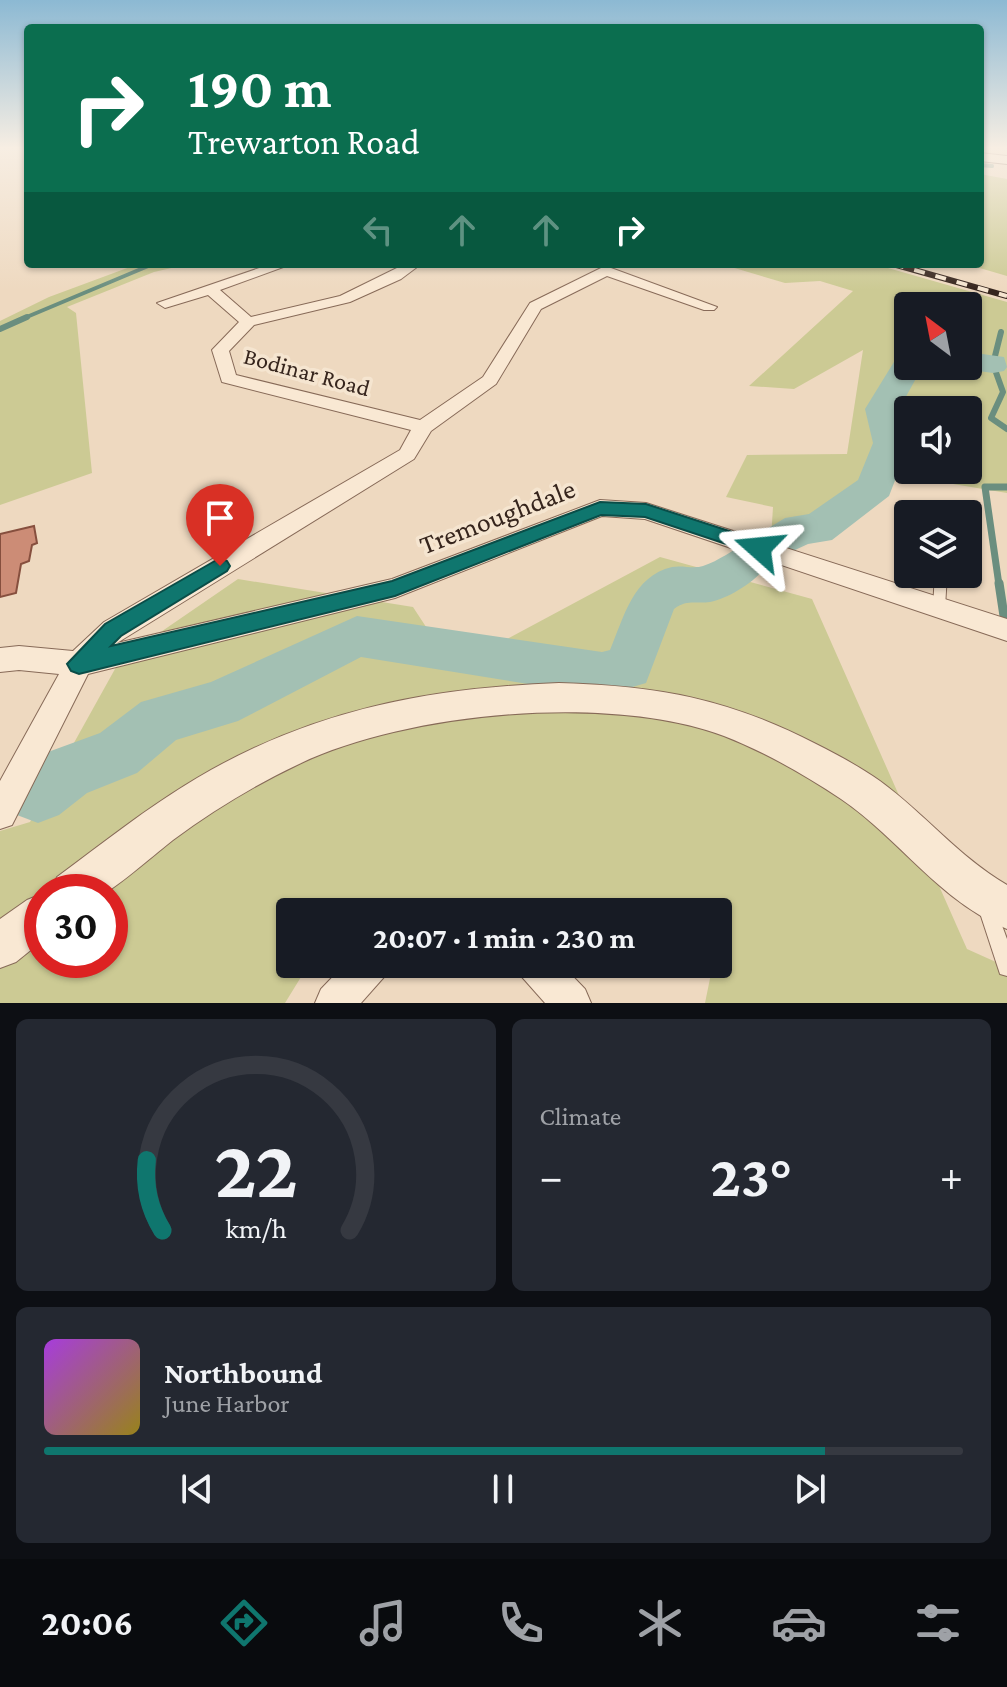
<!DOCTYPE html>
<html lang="en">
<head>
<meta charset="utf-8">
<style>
	:root { --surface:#171b24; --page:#242831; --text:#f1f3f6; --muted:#9ea1a6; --line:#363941; --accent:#0f766e }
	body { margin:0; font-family:"Crimson Pro",serif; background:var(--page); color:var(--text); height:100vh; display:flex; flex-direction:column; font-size:30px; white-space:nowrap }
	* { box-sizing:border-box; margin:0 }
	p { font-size:26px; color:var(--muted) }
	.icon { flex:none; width:44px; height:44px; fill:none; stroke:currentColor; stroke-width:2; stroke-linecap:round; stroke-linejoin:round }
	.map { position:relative; height:1003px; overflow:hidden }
	.side { display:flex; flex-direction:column; gap:16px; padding:16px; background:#0d0f14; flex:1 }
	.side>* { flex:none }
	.top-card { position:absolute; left:24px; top:24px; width:960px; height:244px; border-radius:8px; box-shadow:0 2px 6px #0004; background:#0b6e4f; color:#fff; overflow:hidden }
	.needle { width:52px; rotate:328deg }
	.tools { position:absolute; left:894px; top:292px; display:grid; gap:16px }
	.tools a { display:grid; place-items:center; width:88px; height:88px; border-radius:8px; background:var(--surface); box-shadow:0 2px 6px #0004; font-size:40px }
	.speed { position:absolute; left:24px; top:874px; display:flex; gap:16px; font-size:40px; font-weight:700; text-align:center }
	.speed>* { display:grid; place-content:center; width:104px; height:104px; border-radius:50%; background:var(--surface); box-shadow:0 2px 6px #0004; line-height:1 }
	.speed .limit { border:12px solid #d22; background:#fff; color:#111 }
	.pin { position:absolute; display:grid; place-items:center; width:68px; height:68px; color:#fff; margin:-82px -34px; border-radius:50% 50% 50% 0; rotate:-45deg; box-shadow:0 0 8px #0007 }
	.pin .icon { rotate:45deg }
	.me { position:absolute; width:88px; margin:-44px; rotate:288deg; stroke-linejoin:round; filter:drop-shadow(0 0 6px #0008) }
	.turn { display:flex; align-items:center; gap:28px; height:168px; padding:0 32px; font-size:36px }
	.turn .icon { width:104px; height:104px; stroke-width:2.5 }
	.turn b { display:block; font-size:56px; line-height:68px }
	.lanes { display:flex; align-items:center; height:76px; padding:0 32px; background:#0003; justify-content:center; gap:40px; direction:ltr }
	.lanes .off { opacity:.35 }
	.big { font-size:60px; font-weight:700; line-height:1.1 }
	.side .card { flex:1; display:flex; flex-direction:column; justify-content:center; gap:12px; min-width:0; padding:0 28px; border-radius:12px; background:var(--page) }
	.side .dial { align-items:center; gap:0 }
	.dial svg { height:208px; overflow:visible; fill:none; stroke:var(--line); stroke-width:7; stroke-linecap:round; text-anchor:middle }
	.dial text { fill:var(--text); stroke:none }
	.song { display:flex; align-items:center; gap:24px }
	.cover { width:96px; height:96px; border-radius:12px; background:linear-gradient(135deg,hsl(280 70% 55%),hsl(50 70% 35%)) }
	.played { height:8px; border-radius:4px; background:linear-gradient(90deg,var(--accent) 85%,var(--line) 85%) }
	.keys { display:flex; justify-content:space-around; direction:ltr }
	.heat { display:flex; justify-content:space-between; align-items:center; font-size:44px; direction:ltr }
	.side .tiles { flex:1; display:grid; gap:16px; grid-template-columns:1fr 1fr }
	.card:last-child { grid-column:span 2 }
	.trip { position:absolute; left:276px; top:898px; width:456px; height:80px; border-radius:8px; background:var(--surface); box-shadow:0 2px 6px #0004; font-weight:700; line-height:80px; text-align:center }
	.tabs { display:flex; height:128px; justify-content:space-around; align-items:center; background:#090b0e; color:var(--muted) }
	.tabs .icon { width:56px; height:56px }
	.tabs .current { color:var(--accent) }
	.tabs b { font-size:36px; color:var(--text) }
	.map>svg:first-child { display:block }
	.green { fill:#ccca94; fill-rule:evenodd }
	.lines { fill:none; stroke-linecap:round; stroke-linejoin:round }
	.stream-far3 { stroke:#6a8e7f; stroke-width:4 }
	.stream-far2 { stroke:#6a8e7f; stroke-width:6 }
	.stream-far1 { stroke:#6a8e7f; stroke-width:7 }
	.stream { stroke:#6a8e7f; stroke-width:9 }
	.river { fill:#a3c0b3; fill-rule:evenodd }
	.building { fill:#cc8c76; stroke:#864f3e; stroke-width:2 }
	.service-casing { stroke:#876a58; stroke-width:2 }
	.minor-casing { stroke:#876a58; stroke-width:2 }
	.tertiary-casing { stroke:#876a58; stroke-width:2 }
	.secondary-casing { stroke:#694b3b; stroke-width:2 }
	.service { fill:#f9e8d3; fill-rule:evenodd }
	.minor { fill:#f9e8d3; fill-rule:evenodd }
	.tertiary { fill:#f9e8d3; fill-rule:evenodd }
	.secondary { fill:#f9e8d3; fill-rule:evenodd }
	.rail-casing { stroke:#36251d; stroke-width:6 }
	.rail { stroke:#f5e5d0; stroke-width:4; stroke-dasharray:11; stroke-linecap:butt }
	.route { fill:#0f766e; stroke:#0a4d48; stroke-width:2 }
	.labels { text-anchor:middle; stroke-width:7; stroke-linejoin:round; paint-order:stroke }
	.far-street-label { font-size:24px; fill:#36251d; stroke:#f5e5d0 }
	.street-label { font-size:28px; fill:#36251d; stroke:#f5e5d0 }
</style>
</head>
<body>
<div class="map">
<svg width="1007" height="1003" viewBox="0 0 1007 1003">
	<rect width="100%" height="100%" fill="#eed9c0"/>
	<!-- green -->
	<g class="green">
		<polygon points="980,174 1007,179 1007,276 966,264 980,264"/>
		<polygon points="138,264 189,264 154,272 67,307 76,313 92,473 0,505 0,321 49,297"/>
		<path d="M721 264H874L1007 302V493L917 478 892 481 797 544 771 539 773 507 726 497 747 455 847 454 863 350 794 389 749 386 853 291 820 281 785 283ZM908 306H968V366H908ZM968 410V470H908V410Z"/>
		<path d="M660 557 812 599 967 949 1007 967V1003H705L713 964H718V912H430L350 899 341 912H290V964H309L285 1003H0V831L30 822 120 660 238 579 413 607 453 668ZM42 892H110V960H42Z"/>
	</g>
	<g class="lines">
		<!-- stream-far3 -->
		<g class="stream-far3">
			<polyline points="980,165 992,166"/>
			<polyline points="22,319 153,264"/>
		</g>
		<!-- stream-far2 -->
		<g class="stream-far2">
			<polyline points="0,329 27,317"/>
			<polyline points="1001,332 993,364 1003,392 991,418 1007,429"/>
		</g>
		<!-- stream-far1 -->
		<polyline class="stream-far1" points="999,585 985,487 1007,487"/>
		<!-- stream -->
		<polyline class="stream" points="999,583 1004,616"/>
		<!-- river -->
		<g class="river">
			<polygon points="968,352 1004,357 1007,367 1004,371 993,373 957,368 968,366"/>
			<polygon points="908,355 908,366 923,366 899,409 908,447 889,496 832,540 808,544 782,556 767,551 761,540 767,529 785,518 809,514 858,480 873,443 865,409 897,357"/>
			<path d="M749 543 764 548 771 560C761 578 731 598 710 602 695 604 687 599 674 609L646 683 602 696 361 657 238 721 176 740 137 773 87 793 59 815 38 823 17 815 9 794 17 773 48 752 100 733 141 702 211 682 357 616 602 652 610 650C624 617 633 576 672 567 682 565 694 569 703 566 719 561 733 549 749 543Z"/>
		</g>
	</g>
	<!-- building -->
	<polygon class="building" points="34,526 37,543 32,545 29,561 21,564 16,593 0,597 0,534"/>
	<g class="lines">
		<defs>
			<g id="service">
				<polygon points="935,574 947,574 945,607 944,611 939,612 934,611 933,607"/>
				<polygon points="987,898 993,901 1007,939 1007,976 1000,974 978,907 981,901"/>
			</g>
			<g id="minor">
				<polygon points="271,264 286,266 220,290 251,317 340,296 405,264 421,264 401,279 350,302 254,325 229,351 236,375 420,420 483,377 530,303 601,268 611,268 717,307 714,310 704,310 607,276 541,309 496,384 431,431 414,459 117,643 392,579 600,500 646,503 1007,619 1007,641 645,519 602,516 395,598 88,674 12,825 0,829 0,781 59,674 19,670 0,672 0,648 19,646 73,651 104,622 400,450 411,430 222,382 212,350 239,322 208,295 165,308 157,303"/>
				<polygon points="345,964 390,964 384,977 361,1003 315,1003 321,989"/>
				<polygon points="516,964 561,964 585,989 591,1003 545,1003 522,977"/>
			</g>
			<g id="tertiary">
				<path d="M559 683C658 686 727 698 816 744 838 755 860 767 880 781 924 813 959 857 1007 885V929C939 901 900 839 841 799 805 775 765 752 724 736 609 693 406 712 297 765 253 786 212 811 173 840 160 850 116 888 106 892 91 897 67 892 51 892L57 877C103 843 148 807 197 778 312 710 427 688 559 683Z"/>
				<polygon points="42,894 42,941 16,962 0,968 0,919 27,900"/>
			</g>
			<polygon id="secondary" points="980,153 1007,156 1007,164 980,161"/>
		</defs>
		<!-- service casing -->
		<use href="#service" class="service-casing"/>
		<!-- minor casing -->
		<use href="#minor" class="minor-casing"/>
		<!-- tertiary casing -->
		<use href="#tertiary" class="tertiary-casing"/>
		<!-- secondary casing -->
		<use href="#secondary" class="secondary-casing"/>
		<!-- service -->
		<use href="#service" class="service"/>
		<!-- minor -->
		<use href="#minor" class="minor"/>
		<!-- tertiary -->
		<use href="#tertiary" class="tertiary"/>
		<!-- secondary -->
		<use href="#secondary" class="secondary"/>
		<defs>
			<polyline id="rail" points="893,264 1007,296"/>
		</defs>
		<!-- rail casing -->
		<use href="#rail" class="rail-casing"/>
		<!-- rail -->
		<use href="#rail" class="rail"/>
	</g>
	<!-- sky -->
	<linearGradient id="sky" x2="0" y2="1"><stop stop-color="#8cb9d3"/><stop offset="0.51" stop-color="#f7eee3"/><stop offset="1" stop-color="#f7eee3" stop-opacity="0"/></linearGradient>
	<rect width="1007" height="290" fill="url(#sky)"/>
	<!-- route -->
	<polygon class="route" points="600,502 646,504 766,543 769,548 766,553 759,555 645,517 601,515 395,596 79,674 71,671 67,664 105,624 220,558 227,561 230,566 227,571 121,636 111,646 392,581"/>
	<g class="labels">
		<!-- far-street labels -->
		<g class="far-street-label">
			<text transform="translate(307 372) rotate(15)" y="8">Bodinar Road</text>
		</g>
		<!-- street labels -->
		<g class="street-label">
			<text transform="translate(497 516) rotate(-21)" y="10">Tremoughdale</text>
		</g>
	</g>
</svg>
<div class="tools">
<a><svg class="needle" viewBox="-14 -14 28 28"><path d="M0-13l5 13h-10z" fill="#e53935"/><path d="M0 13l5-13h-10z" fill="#9ea1a6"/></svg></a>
<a><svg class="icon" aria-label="sound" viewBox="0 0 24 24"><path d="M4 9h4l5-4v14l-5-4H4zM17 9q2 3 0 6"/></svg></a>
<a><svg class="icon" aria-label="layers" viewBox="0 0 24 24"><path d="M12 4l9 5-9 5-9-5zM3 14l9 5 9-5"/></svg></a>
</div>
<div class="speed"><div class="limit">30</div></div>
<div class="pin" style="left:220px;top:566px;background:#d93025"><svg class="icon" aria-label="arrive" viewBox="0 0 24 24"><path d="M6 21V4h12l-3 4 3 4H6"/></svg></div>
<svg class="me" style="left:759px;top:548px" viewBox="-20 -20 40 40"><path d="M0-17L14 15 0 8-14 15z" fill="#0f766e" stroke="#fff" stroke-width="4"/></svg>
<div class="trip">20:07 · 1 min · 230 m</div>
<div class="top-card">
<div class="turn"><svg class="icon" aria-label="right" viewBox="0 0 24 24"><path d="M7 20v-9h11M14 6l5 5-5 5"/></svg><div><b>190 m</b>Trewarton Road</div></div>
<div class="lanes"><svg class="icon off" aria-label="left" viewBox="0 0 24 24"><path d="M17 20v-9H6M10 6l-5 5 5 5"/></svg><svg class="icon off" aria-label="ahead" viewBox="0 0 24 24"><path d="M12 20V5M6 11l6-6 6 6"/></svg><svg class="icon off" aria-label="ahead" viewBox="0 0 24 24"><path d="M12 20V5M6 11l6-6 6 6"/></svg><svg class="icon" aria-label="right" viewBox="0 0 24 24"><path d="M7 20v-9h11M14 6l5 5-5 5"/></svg></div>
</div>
</div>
<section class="side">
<div class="tiles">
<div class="card dial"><svg viewBox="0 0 100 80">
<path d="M14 69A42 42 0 1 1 86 69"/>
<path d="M14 69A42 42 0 0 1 8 42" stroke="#0f766e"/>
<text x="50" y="56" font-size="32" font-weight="700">22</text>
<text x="50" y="72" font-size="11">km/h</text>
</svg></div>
<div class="card"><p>Climate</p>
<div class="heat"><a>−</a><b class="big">23°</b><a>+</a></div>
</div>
<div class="card">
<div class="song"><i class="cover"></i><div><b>Northbound</b><p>June Harbor</p></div></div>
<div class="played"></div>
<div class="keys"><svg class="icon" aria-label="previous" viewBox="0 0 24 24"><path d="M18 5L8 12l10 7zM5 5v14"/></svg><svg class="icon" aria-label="pause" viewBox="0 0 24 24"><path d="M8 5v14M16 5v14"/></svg><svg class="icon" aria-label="next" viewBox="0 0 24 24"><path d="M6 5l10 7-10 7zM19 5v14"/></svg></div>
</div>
</div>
</section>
<nav class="tabs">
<b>20:06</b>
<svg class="icon current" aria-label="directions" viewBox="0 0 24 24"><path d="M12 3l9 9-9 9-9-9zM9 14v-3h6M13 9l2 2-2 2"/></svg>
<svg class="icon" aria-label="music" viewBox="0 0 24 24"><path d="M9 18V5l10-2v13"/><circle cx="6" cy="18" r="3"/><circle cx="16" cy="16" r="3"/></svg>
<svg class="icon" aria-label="phone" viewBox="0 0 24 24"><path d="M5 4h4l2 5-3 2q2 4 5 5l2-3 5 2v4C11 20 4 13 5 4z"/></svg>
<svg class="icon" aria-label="climate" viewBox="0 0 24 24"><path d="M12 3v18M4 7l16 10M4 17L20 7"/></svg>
<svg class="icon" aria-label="car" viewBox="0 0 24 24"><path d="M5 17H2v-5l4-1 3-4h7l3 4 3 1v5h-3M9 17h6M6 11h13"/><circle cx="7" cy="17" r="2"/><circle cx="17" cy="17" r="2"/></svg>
<svg class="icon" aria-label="filters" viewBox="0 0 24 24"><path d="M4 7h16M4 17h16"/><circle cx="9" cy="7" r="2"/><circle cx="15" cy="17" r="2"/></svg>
</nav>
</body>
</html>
